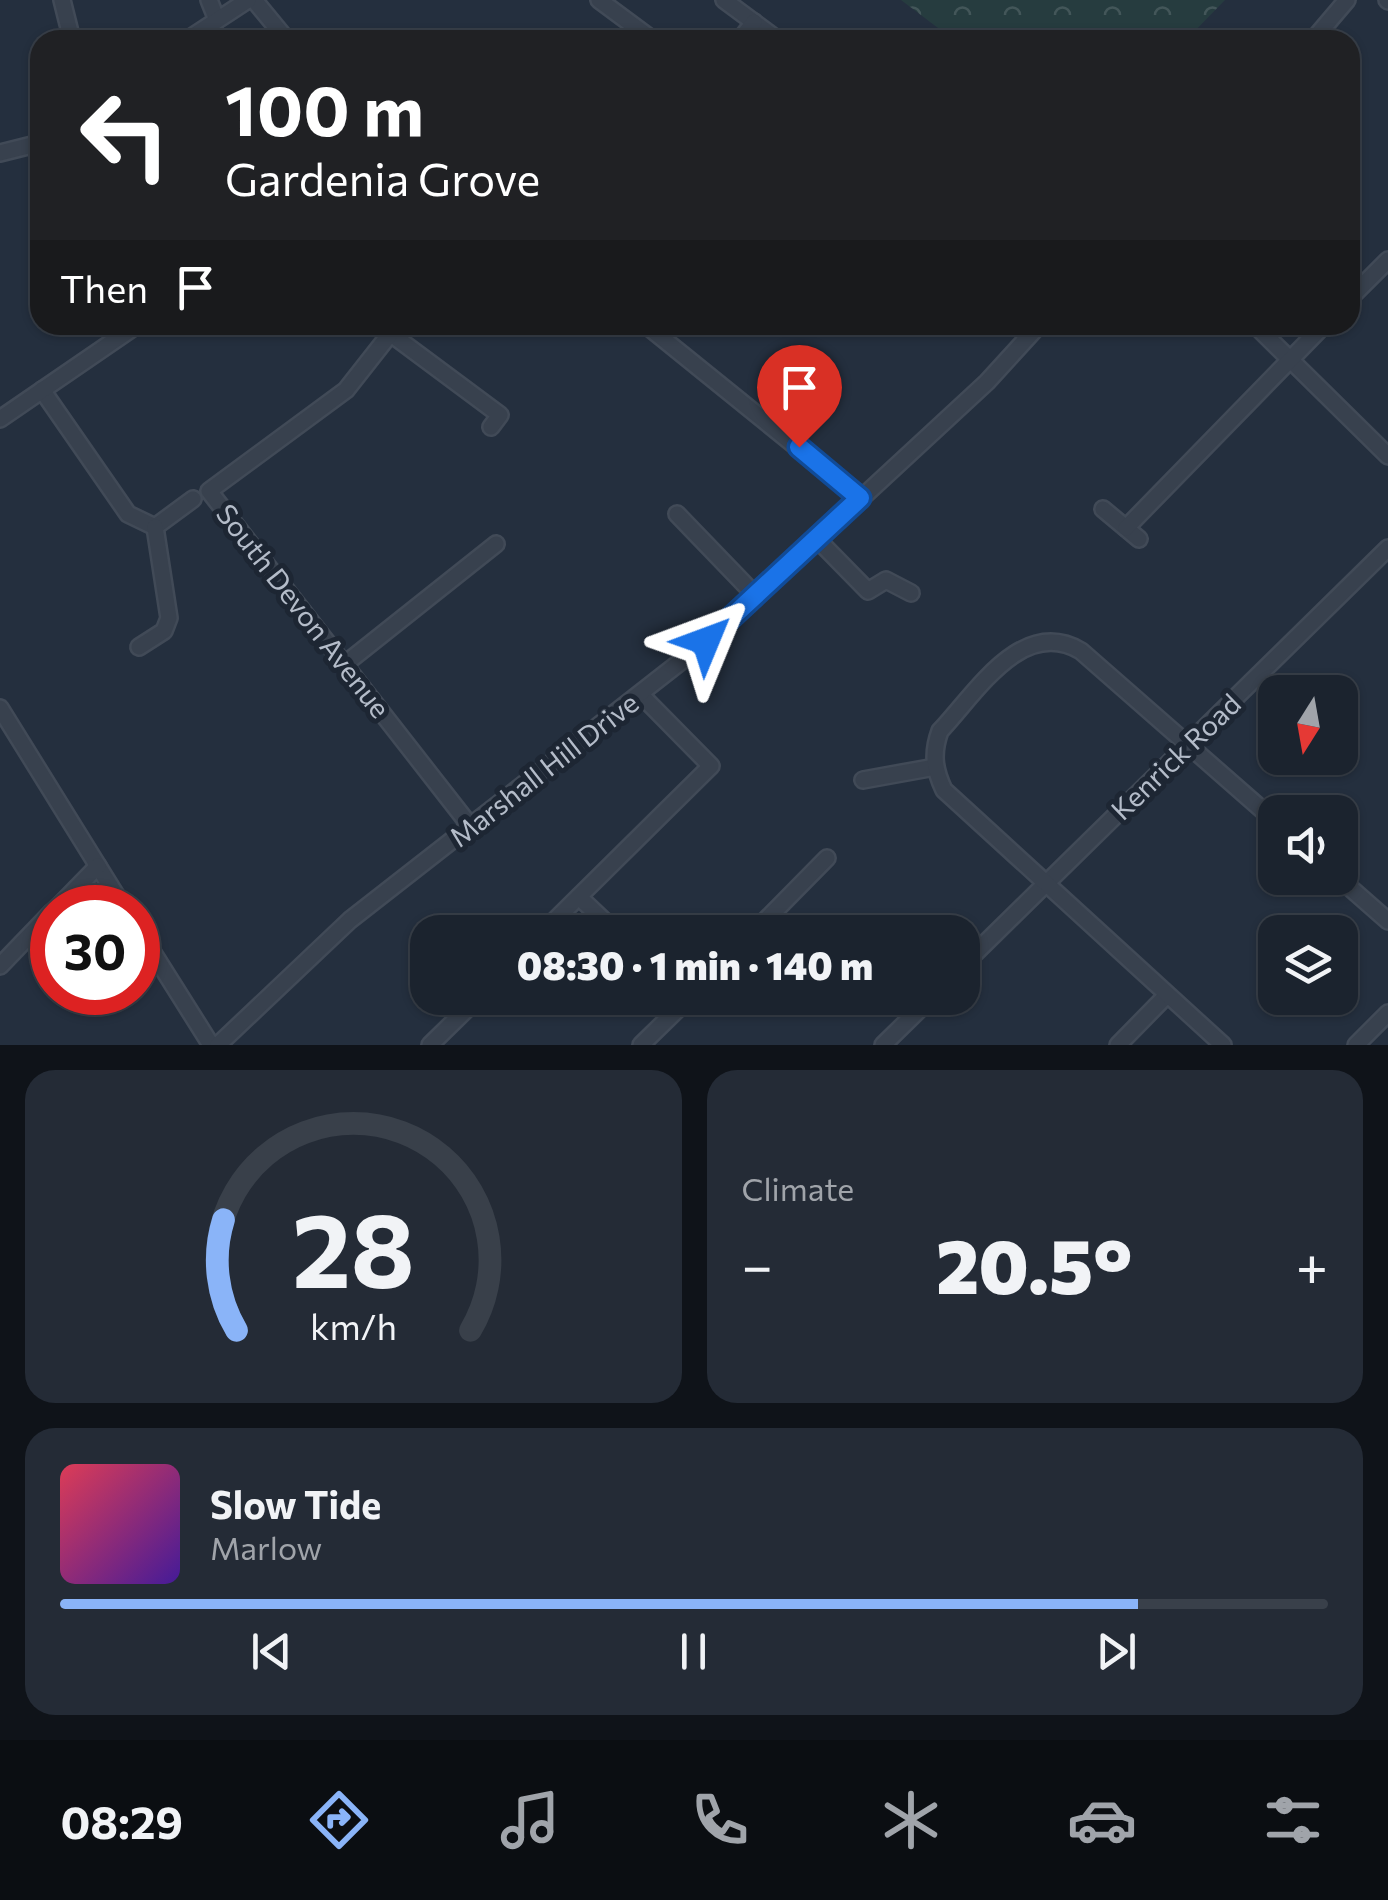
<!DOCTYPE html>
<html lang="en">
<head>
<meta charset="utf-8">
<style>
	:root { --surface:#1b232e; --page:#242b36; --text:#f1f3f6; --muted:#a0a4aa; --line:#39404a; --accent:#8ab4f8 }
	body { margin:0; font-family:Commissioner,sans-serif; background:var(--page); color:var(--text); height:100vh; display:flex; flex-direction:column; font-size:38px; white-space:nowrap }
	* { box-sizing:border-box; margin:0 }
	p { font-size:32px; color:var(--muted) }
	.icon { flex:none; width:55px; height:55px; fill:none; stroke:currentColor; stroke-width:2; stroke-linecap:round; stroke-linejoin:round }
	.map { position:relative; height:1045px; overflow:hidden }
	.sheet { display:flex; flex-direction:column; gap:25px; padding:25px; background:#0f1319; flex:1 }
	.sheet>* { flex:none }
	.guide { position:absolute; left:30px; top:30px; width:1330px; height:305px; border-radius:30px; box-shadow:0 2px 8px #0004,0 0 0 2px var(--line); background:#202124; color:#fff; overflow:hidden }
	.needle { width:65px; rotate:191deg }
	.fabs { position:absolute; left:1258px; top:675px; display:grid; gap:20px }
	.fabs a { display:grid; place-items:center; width:100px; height:100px; border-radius:20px; background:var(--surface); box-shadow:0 2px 8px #0004,0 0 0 2px var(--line); font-size:50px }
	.speed { position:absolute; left:30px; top:885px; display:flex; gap:20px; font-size:50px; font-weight:700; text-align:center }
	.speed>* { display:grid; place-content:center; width:130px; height:130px; border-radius:50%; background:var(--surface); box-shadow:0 2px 8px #0004,0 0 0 2px var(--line); line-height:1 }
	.speed .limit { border:15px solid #d22; background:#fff; color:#111 }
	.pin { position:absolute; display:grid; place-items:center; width:85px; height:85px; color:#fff; margin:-102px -42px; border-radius:50% 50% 50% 0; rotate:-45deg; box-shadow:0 0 10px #0007 }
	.pin .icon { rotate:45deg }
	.me { position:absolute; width:110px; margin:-55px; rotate:46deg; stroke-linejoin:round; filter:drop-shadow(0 0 8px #0008) }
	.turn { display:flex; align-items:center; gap:35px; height:210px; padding:0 30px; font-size:45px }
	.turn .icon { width:130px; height:130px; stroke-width:2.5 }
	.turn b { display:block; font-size:70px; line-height:85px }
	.then { display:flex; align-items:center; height:95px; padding:0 30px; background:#0003; gap:20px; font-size:38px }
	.big { font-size:75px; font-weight:800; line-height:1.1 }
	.sheet .tile { flex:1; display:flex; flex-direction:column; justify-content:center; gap:15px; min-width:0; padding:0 35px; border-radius:30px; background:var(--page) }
	.sheet .dial { align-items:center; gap:0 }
	.dial svg { height:260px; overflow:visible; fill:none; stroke:var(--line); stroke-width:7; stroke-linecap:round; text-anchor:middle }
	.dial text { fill:var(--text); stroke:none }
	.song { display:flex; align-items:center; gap:30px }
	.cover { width:120px; height:120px; border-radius:15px; background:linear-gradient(135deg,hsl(350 70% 55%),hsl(260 70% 35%)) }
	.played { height:10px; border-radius:5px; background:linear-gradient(90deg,var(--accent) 85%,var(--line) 85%) }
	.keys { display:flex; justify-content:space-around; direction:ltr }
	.heat { display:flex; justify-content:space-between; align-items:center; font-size:55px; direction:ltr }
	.sheet .tiles { flex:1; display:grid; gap:25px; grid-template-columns:1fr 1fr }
	.tile:last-child { grid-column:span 2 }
	.trip { position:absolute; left:410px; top:915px; width:570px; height:100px; border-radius:30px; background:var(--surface); box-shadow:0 2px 8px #0004,0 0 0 2px var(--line); font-weight:800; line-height:100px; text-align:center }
	.menu { display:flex; height:160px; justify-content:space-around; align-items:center; background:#0b0e12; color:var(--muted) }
	.menu .icon { width:70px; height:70px }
	.menu .active { color:var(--accent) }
	.menu b { font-size:45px; color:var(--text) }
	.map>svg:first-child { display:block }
	.park { fill:url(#park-crowns) }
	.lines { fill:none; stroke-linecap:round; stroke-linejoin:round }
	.minor-casing { stroke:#414a57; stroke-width:20 }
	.minor { stroke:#38414e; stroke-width:15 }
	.route-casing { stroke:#114b97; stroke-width:25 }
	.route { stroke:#1a73e8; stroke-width:18 }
	.labels { text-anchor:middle; stroke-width:10; stroke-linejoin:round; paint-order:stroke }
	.street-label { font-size:28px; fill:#b4bcc9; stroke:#1d2633 }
</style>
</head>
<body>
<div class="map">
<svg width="1388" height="1045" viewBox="0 0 1388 1045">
	<defs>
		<pattern id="park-crowns" width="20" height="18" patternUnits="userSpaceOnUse" patternTransform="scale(2.5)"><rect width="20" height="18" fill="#263c3f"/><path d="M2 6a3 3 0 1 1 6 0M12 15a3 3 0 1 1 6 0" fill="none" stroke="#435659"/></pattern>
	</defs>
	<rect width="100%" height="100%" fill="#242f3e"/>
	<!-- park -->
	<polygon class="park" points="901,0 1225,0 1186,40 954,40"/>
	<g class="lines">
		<defs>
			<g id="minor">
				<polyline points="62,0 72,40"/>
				<polyline points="209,0 217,20"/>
				<polyline points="254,0 287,40"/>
				<polyline points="599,0 653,40"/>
				<polyline points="724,0 778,40"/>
				<polyline points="1387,0 1388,1"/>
				<polyline points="187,40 248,0"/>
				<polyline points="740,40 754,22"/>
				<polyline points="1313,40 1347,0"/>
				<polyline points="0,153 40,143"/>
				<polyline points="1350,298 1388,260"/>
				<polyline points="379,325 500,415 491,427"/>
				<polyline points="646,325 860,498"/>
				<polyline points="1255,325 1388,456"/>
				<polyline points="390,334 346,390 209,491 471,827"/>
				<polyline points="42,390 128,514 155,527 193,499"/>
				<polyline points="0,419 137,325"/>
				<polyline points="1103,509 1139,539"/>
				<polyline points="677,514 755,595"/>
				<polyline points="1126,528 1324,325"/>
				<polyline points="815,537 868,591 886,580 911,593"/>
				<polyline points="139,647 164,631 169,618 155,527"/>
				<polyline points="345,664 496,544"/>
				<polyline points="0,708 124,908"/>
				<polyline points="863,780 935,767"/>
				<polyline points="1339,878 1388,921"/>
				<polyline points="579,897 616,932"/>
				<polyline points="57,908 98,866"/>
				<polyline points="138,929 211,1045"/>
				<polyline points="543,932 711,766 641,695"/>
				<polyline points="754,932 827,858"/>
				<polyline points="0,966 52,912"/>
				<polyline points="962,966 1388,548"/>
				<polyline points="218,1045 350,920 707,641 987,382 1039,325"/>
				<polyline points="430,1045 478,998"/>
				<polyline points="641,1045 686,1001 682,998"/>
				<polyline points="883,1045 931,998"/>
				<polyline points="1118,1045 1167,995"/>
				<path d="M1223 1045 944 790C934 769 932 753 940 731 976 693 1022 616 1081 651L1275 821"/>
				<polyline points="1356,1045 1388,1013"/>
			</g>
		</defs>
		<!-- minor casing -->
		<use href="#minor" class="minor-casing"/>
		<!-- minor -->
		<use href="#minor" class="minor"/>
	</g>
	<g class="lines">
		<defs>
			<polyline id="route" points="706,641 860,498 799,447"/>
		</defs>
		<!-- route casing -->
		<use href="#route" class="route-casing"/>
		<!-- route -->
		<use href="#route" class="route"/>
	</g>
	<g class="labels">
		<!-- street labels -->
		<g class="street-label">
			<text transform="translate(303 611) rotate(52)" y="10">South Devon Avenue</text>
			<text transform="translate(1176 757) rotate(-44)" y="10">Kenrick Road</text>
			<text transform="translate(544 770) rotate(-38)" y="10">Marshall Hill Drive</text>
		</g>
	</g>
</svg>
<div class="fabs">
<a><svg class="needle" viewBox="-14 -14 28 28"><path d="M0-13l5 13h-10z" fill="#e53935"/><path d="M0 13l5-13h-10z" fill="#a0a4aa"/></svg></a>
<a><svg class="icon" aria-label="sound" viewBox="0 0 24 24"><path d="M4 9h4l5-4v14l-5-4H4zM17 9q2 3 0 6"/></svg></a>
<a><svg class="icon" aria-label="layers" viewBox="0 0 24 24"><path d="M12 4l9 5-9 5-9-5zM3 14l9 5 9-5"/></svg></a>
</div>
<div class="speed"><div class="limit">30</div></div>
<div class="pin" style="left:799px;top:447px;background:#d93025"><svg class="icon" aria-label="arrive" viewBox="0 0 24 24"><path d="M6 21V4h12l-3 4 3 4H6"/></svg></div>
<svg class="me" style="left:706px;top:641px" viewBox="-20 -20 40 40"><path d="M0-17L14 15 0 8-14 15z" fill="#1a73e8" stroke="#fff" stroke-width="4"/></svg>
<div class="trip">08:30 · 1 min · 140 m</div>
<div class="guide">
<div class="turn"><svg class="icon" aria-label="left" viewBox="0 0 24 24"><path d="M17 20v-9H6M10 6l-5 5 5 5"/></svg><div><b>100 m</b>Gardenia Grove</div></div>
<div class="then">Then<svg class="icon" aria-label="arrive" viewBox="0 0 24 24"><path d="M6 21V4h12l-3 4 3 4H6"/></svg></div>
</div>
</div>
<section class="sheet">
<div class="tiles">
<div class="tile dial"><svg viewBox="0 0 100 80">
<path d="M14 69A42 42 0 1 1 86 69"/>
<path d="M14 69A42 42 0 0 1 10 35" stroke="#8ab4f8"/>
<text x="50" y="56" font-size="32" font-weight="700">28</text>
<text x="50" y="72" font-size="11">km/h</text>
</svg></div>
<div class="tile"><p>Climate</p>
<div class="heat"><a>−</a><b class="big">20.5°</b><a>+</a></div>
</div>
<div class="tile">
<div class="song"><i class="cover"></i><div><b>Slow Tide</b><p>Marlow</p></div></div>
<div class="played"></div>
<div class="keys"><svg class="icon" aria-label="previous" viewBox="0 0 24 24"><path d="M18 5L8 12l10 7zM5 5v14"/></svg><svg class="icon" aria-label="pause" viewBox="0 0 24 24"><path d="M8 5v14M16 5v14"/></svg><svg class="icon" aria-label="next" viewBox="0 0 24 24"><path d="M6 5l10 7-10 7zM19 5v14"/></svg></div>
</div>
</div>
</section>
<nav class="menu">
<b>08:29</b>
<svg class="icon active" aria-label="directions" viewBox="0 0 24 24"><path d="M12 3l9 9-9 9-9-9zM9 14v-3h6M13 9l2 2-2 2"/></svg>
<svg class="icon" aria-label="music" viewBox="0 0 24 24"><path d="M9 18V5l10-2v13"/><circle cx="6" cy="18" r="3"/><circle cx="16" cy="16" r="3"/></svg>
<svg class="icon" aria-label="phone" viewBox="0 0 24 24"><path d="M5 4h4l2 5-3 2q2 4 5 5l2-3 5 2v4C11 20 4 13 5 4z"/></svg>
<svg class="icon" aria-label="climate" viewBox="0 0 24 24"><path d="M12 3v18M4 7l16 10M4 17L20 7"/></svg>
<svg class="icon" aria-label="car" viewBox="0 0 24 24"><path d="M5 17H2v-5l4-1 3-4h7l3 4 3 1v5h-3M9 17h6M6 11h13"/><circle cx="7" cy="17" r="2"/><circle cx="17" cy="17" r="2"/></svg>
<svg class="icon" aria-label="filters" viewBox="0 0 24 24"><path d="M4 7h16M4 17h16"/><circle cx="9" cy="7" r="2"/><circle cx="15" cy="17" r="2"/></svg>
</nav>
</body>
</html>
